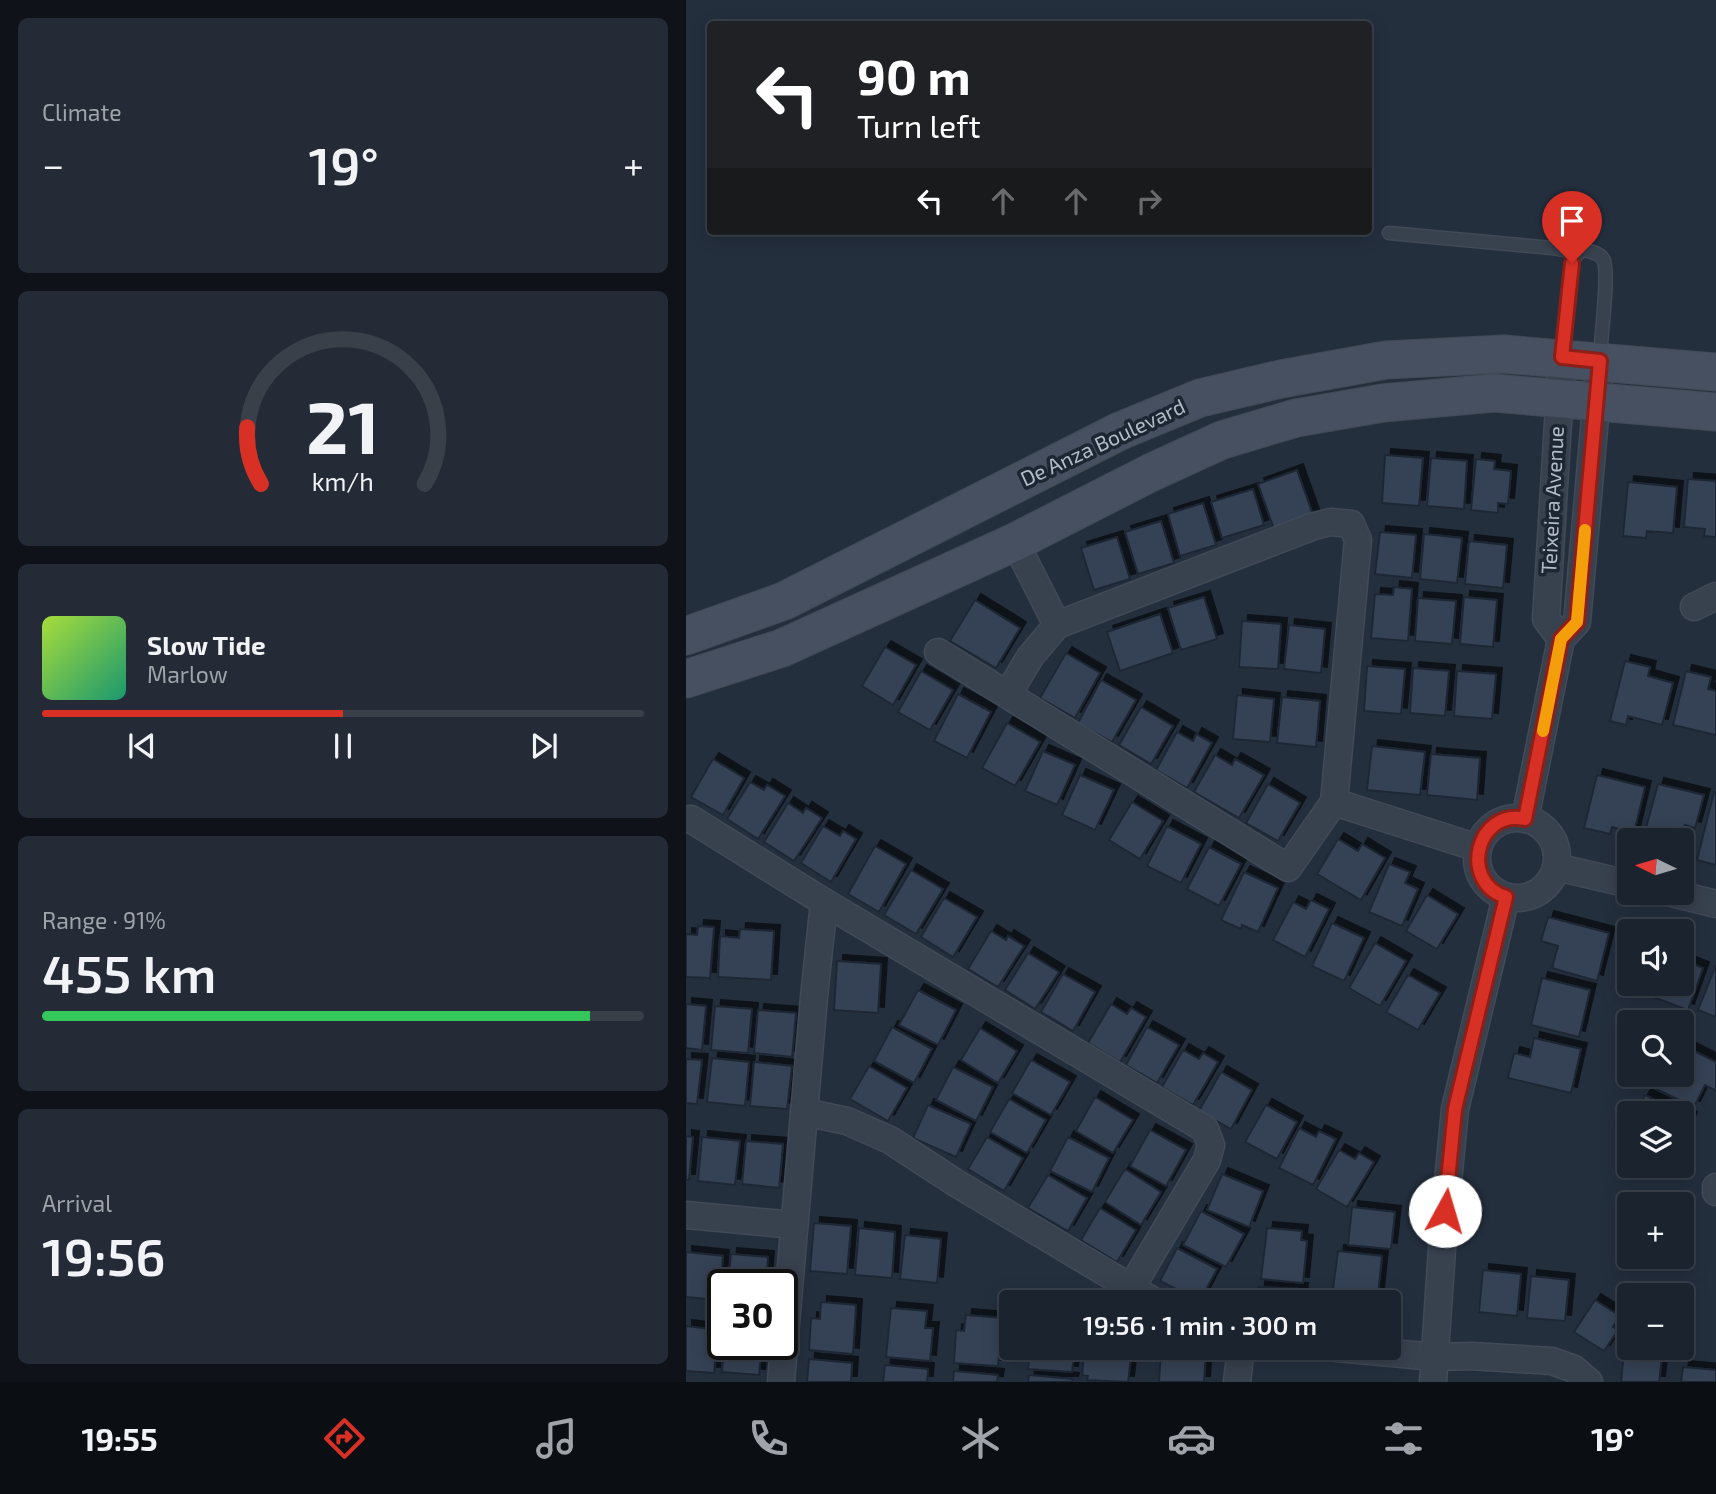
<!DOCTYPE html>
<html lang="en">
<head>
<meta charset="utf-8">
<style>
	:root { --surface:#1b232e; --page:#242b36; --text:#f1f3f6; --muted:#a0a4aa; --line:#39404a; --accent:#d93025 }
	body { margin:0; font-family:"Exo 2",sans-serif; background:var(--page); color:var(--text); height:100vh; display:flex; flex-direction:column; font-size:26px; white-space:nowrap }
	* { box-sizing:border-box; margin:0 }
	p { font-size:23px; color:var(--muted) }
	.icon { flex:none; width:38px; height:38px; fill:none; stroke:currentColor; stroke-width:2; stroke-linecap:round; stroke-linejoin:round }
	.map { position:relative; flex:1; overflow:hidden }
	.panel { display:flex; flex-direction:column; gap:18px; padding:18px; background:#0f1319; width:686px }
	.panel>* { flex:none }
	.top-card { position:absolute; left:21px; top:21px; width:665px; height:214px; border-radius:7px; box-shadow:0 4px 18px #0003,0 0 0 2px var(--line); background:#202124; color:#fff; overflow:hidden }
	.needle { width:46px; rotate:275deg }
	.fabs { position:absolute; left:931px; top:828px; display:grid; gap:14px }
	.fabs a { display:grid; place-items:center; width:77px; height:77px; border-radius:7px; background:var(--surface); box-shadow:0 4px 18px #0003,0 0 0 2px var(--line); font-size:35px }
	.speed { position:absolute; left:21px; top:1269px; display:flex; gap:14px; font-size:35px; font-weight:700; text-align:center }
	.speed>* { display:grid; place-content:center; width:91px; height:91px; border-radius:50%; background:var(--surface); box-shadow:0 4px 18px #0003,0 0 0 2px var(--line); line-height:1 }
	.speed .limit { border:4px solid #111; border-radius:10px; background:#fff; color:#111 }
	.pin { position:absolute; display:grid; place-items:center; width:60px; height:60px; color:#fff; margin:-72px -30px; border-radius:50% 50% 50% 0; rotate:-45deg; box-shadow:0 0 7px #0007 }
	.pin .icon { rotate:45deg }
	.me { position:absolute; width:77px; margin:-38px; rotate:6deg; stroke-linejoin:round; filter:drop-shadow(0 0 5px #0008) }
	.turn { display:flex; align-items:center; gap:24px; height:147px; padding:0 35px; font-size:32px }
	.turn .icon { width:91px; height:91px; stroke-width:2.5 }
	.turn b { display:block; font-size:49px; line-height:60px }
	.lanes { display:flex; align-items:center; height:66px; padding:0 35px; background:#0003; justify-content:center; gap:35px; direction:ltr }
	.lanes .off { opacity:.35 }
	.big { font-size:52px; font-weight:600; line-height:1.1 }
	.panel .widget { flex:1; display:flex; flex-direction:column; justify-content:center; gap:10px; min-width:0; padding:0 24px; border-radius:10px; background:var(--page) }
	.panel .dial { align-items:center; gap:0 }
	.dial svg { height:182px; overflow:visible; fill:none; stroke:var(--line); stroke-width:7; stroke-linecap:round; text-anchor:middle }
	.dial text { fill:var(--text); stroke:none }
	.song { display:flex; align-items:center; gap:21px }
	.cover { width:84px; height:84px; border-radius:10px; background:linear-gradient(135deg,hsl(80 70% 55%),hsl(160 70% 35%)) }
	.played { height:7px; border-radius:4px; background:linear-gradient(90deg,var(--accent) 50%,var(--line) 50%) }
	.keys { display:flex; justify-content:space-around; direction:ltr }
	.heat { display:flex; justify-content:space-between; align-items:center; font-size:38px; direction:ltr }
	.charge { height:10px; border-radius:5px; background:linear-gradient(90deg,#34c759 91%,var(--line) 0) }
	.trip { position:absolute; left:313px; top:1290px; width:402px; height:70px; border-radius:7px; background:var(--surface); box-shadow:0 4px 18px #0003,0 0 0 2px var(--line); font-weight:600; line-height:70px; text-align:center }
	.tabs { display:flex; height:112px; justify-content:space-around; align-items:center; background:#0b0e12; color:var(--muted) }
	.tabs .icon { width:49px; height:49px }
	.tabs .selected { color:var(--accent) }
	.tabs b { font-size:32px; color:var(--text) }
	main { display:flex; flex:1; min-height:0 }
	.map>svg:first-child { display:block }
	.building { fill:#364354; stroke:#1f2835; stroke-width:2; filter:url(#shadow) }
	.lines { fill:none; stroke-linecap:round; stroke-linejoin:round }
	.lane-casing { stroke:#414a57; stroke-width:15 }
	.street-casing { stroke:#414a57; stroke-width:29 }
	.secondary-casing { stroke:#414a57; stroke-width:39 }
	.lane { stroke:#38414e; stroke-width:12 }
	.street { stroke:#38414e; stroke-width:26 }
	.secondary { stroke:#465061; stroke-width:37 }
	.route-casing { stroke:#8d1f18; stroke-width:18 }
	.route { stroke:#d93025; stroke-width:12 }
	.slow { stroke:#f59e0b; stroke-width:12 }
	.labels { text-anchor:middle; stroke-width:7; stroke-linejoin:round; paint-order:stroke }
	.street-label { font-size:21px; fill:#b4bcc9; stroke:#1d2633 }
</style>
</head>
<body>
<main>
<section class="panel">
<div class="widget"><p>Climate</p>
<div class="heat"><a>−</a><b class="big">19°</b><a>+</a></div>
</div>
<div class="widget dial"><svg viewBox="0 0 100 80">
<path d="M14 69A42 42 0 1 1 86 69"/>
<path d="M14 69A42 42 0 0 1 8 44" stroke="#d93025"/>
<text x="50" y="56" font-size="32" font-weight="700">21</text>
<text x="50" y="72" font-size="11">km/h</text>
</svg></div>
<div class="widget">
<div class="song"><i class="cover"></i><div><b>Slow Tide</b><p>Marlow</p></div></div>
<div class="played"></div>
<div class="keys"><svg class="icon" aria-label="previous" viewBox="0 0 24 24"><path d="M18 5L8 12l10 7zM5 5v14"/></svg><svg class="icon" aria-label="pause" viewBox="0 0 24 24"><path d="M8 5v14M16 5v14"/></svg><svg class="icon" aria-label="next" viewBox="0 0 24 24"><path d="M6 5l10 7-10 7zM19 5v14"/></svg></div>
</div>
<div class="widget"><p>Range · 91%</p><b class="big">455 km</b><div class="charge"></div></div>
<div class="widget"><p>Arrival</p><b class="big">19:56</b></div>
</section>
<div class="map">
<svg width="1030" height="1382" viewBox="0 0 1030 1382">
	<defs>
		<filter id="shadow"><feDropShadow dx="6" dy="-6" stdDeviation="0" flood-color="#0009"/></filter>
	</defs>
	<rect width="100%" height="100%" fill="#242f3e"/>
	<!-- building -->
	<g class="building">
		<polygon points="699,455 737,458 733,506 696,503"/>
		<polygon points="745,458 781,461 778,509 741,506"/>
		<polygon points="790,459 809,461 808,469 825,471 822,504 812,503 812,513 785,510"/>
		<polygon points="611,470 627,515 588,529 572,484"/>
		<polygon points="1002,479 1030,481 1030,537 1018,536 1019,529 998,527"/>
		<polygon points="942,482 991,487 987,533 961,531 960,538 937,536"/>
		<polygon points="567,489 578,525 536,538 525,502"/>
		<polygon points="517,503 530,545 494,556 482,514"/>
		<polygon points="475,521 488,563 452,574 439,532"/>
		<polygon points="694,532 730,535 726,578 689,574"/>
		<polygon points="738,534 776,538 771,583 734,579"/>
		<polygon points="431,537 444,579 408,590 395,548"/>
		<polygon points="783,541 821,545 817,588 779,584"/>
		<polygon points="708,587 726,589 722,641 685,638 689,594 707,595"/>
		<polygon points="518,597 531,639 495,650 482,608"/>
		<polygon points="778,597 811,600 807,647 774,644"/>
		<polygon points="732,598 770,601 766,644 729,641"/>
		<polygon points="289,600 334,628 310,668 264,641"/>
		<polygon points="474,614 487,653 434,671 421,632"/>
		<polygon points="556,621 595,624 592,669 553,667"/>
		<polygon points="603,625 639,629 635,673 598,669"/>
		<polygon points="199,647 230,665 207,705 176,686"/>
		<polygon points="380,653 414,673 389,718 354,698"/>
		<polygon points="939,661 964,667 962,676 987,683 976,725 942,716 940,725 924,721"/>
		<polygon points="681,666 719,669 715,714 678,711"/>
		<polygon points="727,668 763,671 759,716 724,713"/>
		<polygon points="235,671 267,690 244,730 212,712"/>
		<polygon points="771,671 810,674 806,719 768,716"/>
		<polygon points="1000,671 1025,677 1022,689 1030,691 1030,735 987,725"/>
		<polygon points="415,680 450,700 426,742 392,723"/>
		<polygon points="272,694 305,712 281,758 248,741"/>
		<polygon points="551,695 588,699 584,742 547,739"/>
		<polygon points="596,697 634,701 630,747 591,743"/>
		<polygon points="455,707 487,726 465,764 433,745"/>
		<polygon points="321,723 354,742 329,786 296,768"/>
		<polygon points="491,732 507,741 510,734 526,743 501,788 470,770"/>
		<polygon points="686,746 739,752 734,795 681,790"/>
		<polygon points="357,751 389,765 371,805 339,791"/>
		<polygon points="745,754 794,758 791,800 741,795"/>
		<polygon points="529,755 546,765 549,759 578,775 553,818 508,792"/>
		<polygon points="27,759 58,778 37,815 5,797"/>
		<polygon points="394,775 428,790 409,830 376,815"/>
		<polygon points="911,775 959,787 948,833 926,827 924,834 898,828"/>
		<polygon points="64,782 78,790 81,785 99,796 72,839 41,819"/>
		<polygon points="582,784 614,803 592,841 560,823"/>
		<polygon points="972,784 1018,795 1009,828 999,825 996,838 960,828"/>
		<polygon points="1028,792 1030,792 1030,865 1011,860"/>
		<polygon points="446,802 477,821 454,859 423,840"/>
		<polygon points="102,803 117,813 120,808 136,818 108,861 78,842"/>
		<polygon points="137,826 154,836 157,831 170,839 145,882 115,863"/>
		<polygon points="481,826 515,844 495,883 461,866"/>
		<polygon points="652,839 672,851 676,844 699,858 675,900 631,874"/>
		<polygon points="189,846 220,864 193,912 162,894"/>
		<polygon points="523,847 555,864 533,906 501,889"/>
		<polygon points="703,864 724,872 719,883 732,889 716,926 683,912"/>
		<polygon points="225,870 257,889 230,934 198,915"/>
		<polygon points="558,872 592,888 572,932 556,925 555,929 535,920"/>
		<polygon points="741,895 772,914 751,949 720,931"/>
		<polygon points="258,898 291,917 267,957 235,937"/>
		<polygon points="625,900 643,909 619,957 587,940 607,902 620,909"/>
		<polygon points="862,917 923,933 911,981 866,968 872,946 855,941"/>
		<polygon points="646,923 678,938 658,981 626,966"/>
		<polygon points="12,926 28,927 24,978 0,977 0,934 11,935"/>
		<polygon points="54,929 88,931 85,980 32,977 34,936 53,938"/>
		<polygon points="305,931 320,940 322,936 338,946 312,987 282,969"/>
		<polygon points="689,943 720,961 694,1006 663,988"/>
		<polygon points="342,953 373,972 349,1009 319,990"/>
		<polygon points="996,960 1017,968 1002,1010 956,993 960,984 996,984"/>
		<polygon points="151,961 195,964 192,1013 148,1010"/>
		<polygon points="1030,965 1030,1017 1012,1010"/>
		<polygon points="377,974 409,992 387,1031 355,1012"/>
		<polygon points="722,975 754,993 732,1030 700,1012"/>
		<polygon points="856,978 904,990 893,1037 845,1025"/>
		<polygon points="232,990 270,1010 252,1045 213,1025"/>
		<polygon points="0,1004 20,1006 16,1050 0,1048"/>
		<polygon points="425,1004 441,1014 445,1008 460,1017 434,1062 402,1043"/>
		<polygon points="29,1006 66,1009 62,1053 25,1050"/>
		<polygon points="72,1010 110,1013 106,1057 68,1053"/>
		<polygon points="206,1027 246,1049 228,1083 188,1061"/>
		<polygon points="461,1027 493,1045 471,1083 440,1065"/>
		<polygon points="294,1028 331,1051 312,1083 275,1060"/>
		<polygon points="848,1038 895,1049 885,1093 822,1078 828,1053 844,1057"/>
		<polygon points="996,1045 1030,1062 1030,1091 1019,1085 1008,1107 968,1088 975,1074 996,1074"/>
		<polygon points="497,1050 513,1059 517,1053 532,1062 507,1105 476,1087"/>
		<polygon points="26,1058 63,1062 59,1106 21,1102"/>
		<polygon points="0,1059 16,1060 11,1104 0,1103"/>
		<polygon points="345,1060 384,1082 365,1115 326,1093"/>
		<polygon points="68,1062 106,1066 101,1109 64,1106"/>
		<polygon points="183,1066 221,1088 202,1121 164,1099"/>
		<polygon points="267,1067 307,1087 290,1121 250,1100"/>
		<polygon points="535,1072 566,1090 545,1129 513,1111"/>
		<polygon points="959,1095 995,1113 949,1113"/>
		<polygon points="409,1097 447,1120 427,1153 390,1131"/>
		<polygon points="323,1099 360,1120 341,1153 304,1132"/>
		<polygon points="242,1105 285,1124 270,1157 227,1138"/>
		<polygon points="580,1105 611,1122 591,1159 559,1142"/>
		<polygon points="996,1113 1005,1118 996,1136"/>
		<polygon points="613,1128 630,1137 633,1131 650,1139 627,1185 593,1168"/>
		<polygon points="464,1130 500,1150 480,1186 444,1166"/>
		<polygon points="0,1136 7,1137 3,1180 0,1180"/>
		<polygon points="16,1137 54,1141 49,1185 12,1181"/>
		<polygon points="301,1137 337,1158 318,1191 282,1169"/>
		<polygon points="382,1137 423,1158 406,1192 364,1171"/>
		<polygon points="60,1141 97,1144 93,1188 56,1184"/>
		<polygon points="653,1150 669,1159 673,1153 688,1162 661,1207 630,1189"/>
		<polygon points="439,1169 475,1192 455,1225 419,1202"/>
		<polygon points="536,1174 577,1191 563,1227 521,1210"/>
		<polygon points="362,1175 401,1198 382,1231 342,1208"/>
		<polygon points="666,1207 709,1212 705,1249 662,1245"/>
		<polygon points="414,1208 450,1230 431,1262 395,1240"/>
		<polygon points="515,1211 558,1234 540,1267 497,1245"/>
		<polygon points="128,1223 165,1226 161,1274 124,1271"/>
		<polygon points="173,1228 209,1232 206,1278 169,1275"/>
		<polygon points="581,1228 616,1231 615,1240 621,1241 617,1283 575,1279"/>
		<polygon points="219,1235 255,1239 251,1283 214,1279"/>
		<polygon points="491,1248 531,1269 514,1301 474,1281"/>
		<polygon points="652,1251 696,1256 692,1294 647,1289"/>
		<polygon points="0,1252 37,1256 33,1300 0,1297"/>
		<polygon points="45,1254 82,1257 80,1284 42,1284"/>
		<polygon points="797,1270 835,1274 831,1316 793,1312"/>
		<polygon points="845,1276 883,1280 879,1321 841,1318"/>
		<polygon points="573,1287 616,1289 615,1302 572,1302"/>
		<polygon points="647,1295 691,1299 691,1302 646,1302"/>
		<polygon points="909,1300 934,1316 927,1327 932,1330 918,1351 888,1332"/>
		<polygon points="135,1302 170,1305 167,1354 123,1350 125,1318 134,1319"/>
		<polygon points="205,1308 241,1311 239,1328 247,1328 244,1361 200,1357"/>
		<polygon points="280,1315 316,1318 312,1366 268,1363 270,1330 278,1331"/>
		<polygon points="0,1326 32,1330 28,1373 0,1371"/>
		<polygon points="939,1342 943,1342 943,1348 977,1348 973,1382 935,1382"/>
		<polygon points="38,1344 76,1344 73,1375 36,1372"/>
		<polygon points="344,1348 389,1348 386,1372 342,1369"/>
		<polygon points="399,1348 446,1348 442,1382 401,1380 402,1376 396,1375"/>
		<polygon points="475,1350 520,1352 518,1382 473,1382"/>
		<polygon points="123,1359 166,1363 165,1382 121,1382"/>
		<polygon points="199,1365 242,1369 241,1382 197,1382"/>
		<polygon points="997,1367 1030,1370 1030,1382 995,1382"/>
		<polygon points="268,1371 312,1375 311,1382 267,1382"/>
		<polygon points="343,1375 387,1379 386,1382 342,1382"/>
	</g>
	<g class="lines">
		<defs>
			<g id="lane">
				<polyline points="703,233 866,248 892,253"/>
				<path d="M876 357 886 263 892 253 899 250C906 252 915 253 918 261 923 278 915 336 914 357"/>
			</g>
			<g id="street">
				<polyline points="329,542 371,625"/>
				<polyline points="1008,607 1030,596"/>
				<polyline points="875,639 860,619 876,357"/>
				<polyline points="252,652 602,868 648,802 792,848"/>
				<polyline points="322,694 344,657 371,625 628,526 645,522 665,524 672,540 648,802"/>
				<circle cx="831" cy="858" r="40"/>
				<polyline points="5,819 138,902 128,997 95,1382"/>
				<polyline points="839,819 875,639 891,622 914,361"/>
				<polyline points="870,867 943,884"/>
				<polyline points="981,892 1030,904"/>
				<polyline points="138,902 519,1129 525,1145 521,1160 445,1288"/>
				<polyline points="118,1112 161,1121 204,1140 270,1183 469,1302"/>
				<polyline points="1030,1187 1030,1192"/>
				<polyline points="0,1215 108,1225"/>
				<polyline points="651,1348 749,1357 786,1356 866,1361 888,1369 903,1382"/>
				<polyline points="551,1382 555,1348"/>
				<polyline points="747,1382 757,1234 769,1109 820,897"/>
			</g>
			<g id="secondary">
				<polyline points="0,636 98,601 434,431 514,398 595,379 700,360 818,354 1030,372"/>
				<polyline points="0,679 96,648 329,542 464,473 536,440 610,418 697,403 808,393 1030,412"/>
			</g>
		</defs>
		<!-- lane casing -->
		<use href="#lane" class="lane-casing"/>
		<!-- street casing -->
		<use href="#street" class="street-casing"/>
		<!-- secondary casing -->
		<use href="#secondary" class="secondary-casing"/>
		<!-- lane -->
		<use href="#lane" class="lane"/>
		<!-- street -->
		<use href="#street" class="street"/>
		<!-- secondary -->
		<use href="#secondary" class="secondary"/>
	</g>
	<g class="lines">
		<defs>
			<path id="route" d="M759 1211 769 1109 820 897C773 883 790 808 839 819L875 639 891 622 914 361 876 357 886 263"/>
		</defs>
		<!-- route casing -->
		<use href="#route" class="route-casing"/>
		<!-- route -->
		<use href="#route" class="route"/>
		<!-- slow -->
		<polyline class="slow" points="857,731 875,639 891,622 899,530"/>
	</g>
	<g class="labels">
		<!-- street labels -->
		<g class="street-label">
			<text transform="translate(417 443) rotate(-25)" y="7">De Anza Boulevard</text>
			<text transform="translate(867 500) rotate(-87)" y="7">Teixeira Avenue</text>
		</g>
	</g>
</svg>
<div class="fabs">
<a><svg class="needle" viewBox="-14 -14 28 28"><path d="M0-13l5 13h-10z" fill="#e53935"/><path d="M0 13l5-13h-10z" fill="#a0a4aa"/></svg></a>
<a><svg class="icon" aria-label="sound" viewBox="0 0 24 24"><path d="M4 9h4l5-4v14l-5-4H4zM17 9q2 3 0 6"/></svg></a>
<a><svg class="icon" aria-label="search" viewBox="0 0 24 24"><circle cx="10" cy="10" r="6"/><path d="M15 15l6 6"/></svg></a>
<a><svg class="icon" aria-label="layers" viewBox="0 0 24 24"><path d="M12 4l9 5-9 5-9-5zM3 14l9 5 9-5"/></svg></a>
<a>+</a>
<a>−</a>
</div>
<div class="speed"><div class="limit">30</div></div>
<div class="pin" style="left:886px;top:263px;background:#d93025"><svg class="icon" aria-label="arrive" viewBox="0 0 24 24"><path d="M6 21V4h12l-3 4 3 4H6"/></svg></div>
<svg class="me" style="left:759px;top:1211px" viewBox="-20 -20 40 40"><circle r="19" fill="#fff"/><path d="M0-13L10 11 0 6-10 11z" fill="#d93025"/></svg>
<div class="trip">19:56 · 1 min · 300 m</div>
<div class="top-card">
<div class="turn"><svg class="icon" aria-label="left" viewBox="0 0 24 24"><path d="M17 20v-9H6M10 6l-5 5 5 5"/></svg><div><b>90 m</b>Turn left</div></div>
<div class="lanes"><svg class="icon" aria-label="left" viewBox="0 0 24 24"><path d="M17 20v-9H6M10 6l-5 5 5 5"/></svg><svg class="icon off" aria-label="ahead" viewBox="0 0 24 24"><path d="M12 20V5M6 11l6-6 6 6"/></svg><svg class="icon off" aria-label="ahead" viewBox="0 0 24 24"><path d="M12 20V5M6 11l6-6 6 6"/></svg><svg class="icon off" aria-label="right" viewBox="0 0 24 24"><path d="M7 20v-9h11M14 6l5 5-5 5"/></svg></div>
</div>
</div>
</main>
<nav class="tabs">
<b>19:55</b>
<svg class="icon selected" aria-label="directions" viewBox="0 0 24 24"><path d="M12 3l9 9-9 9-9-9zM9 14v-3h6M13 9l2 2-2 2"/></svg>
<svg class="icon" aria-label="music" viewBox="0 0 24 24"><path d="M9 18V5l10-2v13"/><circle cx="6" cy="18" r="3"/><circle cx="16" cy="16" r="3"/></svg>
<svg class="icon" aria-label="phone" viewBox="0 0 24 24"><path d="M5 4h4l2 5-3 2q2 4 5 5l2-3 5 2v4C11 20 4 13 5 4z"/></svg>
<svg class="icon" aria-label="climate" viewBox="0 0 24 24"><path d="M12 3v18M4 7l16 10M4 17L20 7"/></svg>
<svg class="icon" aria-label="car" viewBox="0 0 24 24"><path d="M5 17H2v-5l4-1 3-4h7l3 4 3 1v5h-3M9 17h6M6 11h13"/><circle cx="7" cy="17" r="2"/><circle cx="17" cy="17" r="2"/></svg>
<svg class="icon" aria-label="filters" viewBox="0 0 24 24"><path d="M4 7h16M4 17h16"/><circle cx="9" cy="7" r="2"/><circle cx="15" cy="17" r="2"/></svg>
<b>19°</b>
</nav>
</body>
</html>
